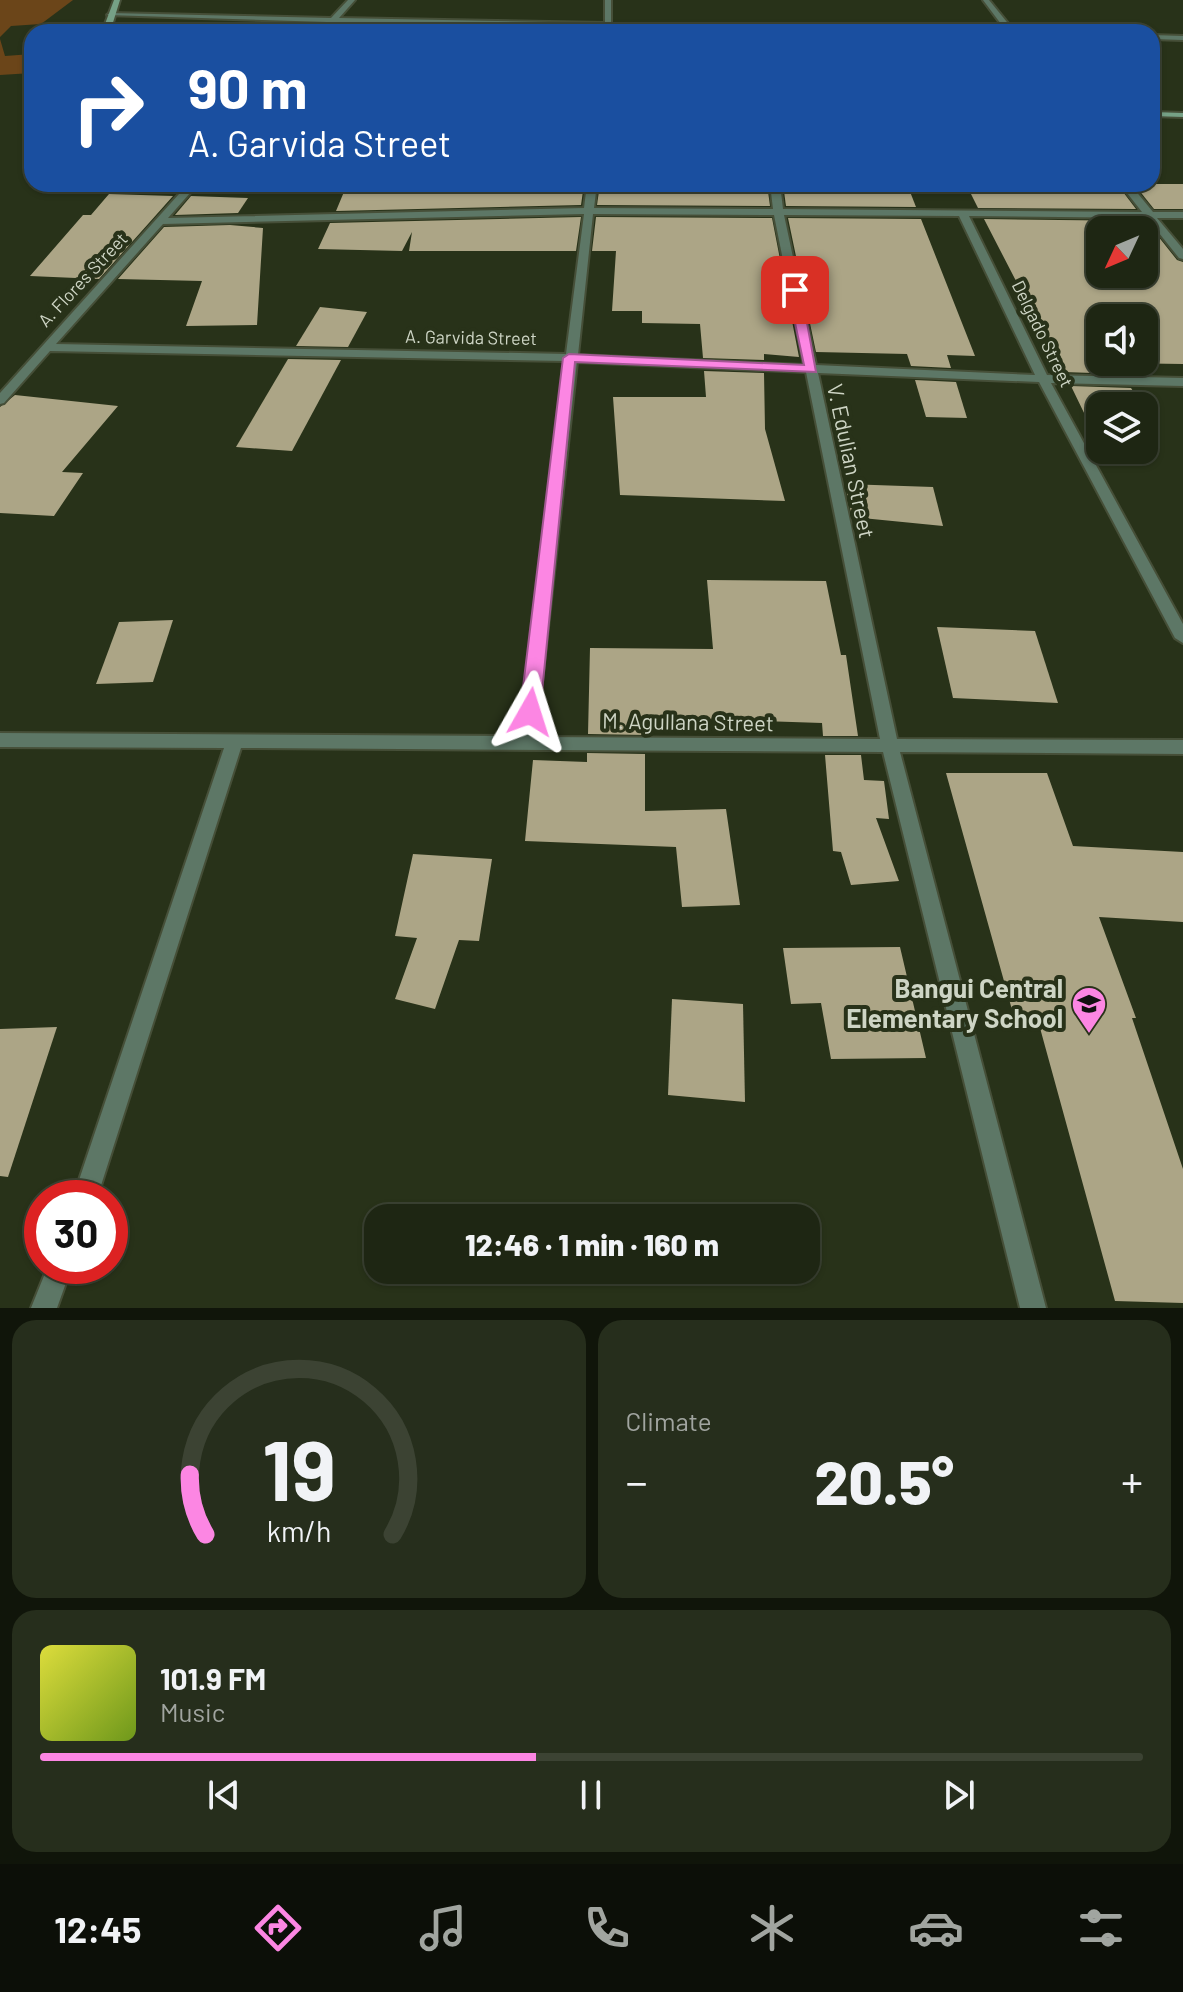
<!DOCTYPE html>
<html lang="en">
<head>
<meta charset="utf-8">
<style>
	:root { --surface:#1e2613; --page:#262e1c; --text:#f1f3f6; --muted:#a1a5a0; --line:#3c4333; --accent:#fc86e3 }
	body { margin:0; font-family:Barlow,sans-serif; background:var(--page); color:var(--text); height:100vh; display:flex; flex-direction:column; font-size:30px; white-space:nowrap }
	* { box-sizing:border-box; margin:0 }
	p { font-size:26px; color:var(--muted) }
	.icon { flex:none; width:44px; height:44px; fill:none; stroke:currentColor; stroke-width:2; stroke-linecap:round; stroke-linejoin:round }
	.map { position:relative; height:1308px; overflow:hidden }
	.details { display:flex; flex-direction:column; gap:12px; padding:12px; background:#10150a; flex:1 }
	.details>* { flex:none }
	.hud { position:absolute; left:24px; top:24px; width:1136px; height:168px; border-radius:24px; box-shadow:0 2px 6px #0004,0 0 0 2px var(--line); background:#1a4fa0; color:#fff; overflow:hidden }
	.needle { width:52px; rotate:226deg }
	.fabs { position:absolute; left:1086px; top:216px; display:grid; gap:16px }
	.fabs a { display:grid; place-items:center; width:72px; height:72px; border-radius:16px; background:var(--surface); box-shadow:0 2px 6px #0004,0 0 0 2px var(--line); font-size:40px }
	.speed { position:absolute; left:24px; top:1180px; display:flex; gap:16px; font-size:40px; font-weight:700; text-align:center }
	.speed>* { display:grid; place-content:center; width:104px; height:104px; border-radius:50%; background:var(--surface); box-shadow:0 2px 6px #0004,0 0 0 2px var(--line); line-height:1 }
	.speed .limit { border:12px solid #d22; background:#fff; color:#111 }
	.pin { position:absolute; display:grid; place-items:center; width:68px; height:68px; color:#fff; margin:-34px; border-radius:16px; box-shadow:0 4px 12px #0006 }
	.me { position:absolute; width:88px; margin:-44px; rotate:6deg; stroke-linejoin:round; filter:drop-shadow(0 0 6px #0008) }
	.turn { display:flex; align-items:center; gap:28px; height:168px; padding:0 32px; font-size:36px }
	.turn .icon { width:104px; height:104px; stroke-width:2.5 }
	.turn b { display:block; font-size:56px; line-height:68px }
	.big { font-size:60px; font-weight:800; line-height:1.1 }
	.details .widget { flex:1; display:flex; flex-direction:column; justify-content:center; gap:12px; min-width:0; padding:0 28px; border-radius:24px; background:var(--page) }
	.details .dial { align-items:center; gap:0 }
	.dial svg { height:208px; overflow:visible; fill:none; stroke:var(--line); stroke-width:7; stroke-linecap:round; text-anchor:middle }
	.dial text { fill:var(--text); stroke:none }
	.song { display:flex; align-items:center; gap:24px }
	.cover { width:96px; height:96px; border-radius:12px; background:linear-gradient(135deg,hsl(60 70% 55%),hsl(80 70% 35%)) }
	.played { height:8px; border-radius:4px; background:linear-gradient(90deg,var(--accent) 45%,var(--line) 45%) }
	.keys { display:flex; justify-content:space-around; direction:ltr }
	.heat { display:flex; justify-content:space-between; align-items:center; font-size:44px; direction:ltr }
	.details .tiles { flex:1; display:grid; gap:12px; grid-template-columns:1fr 1fr }
	.widget:last-child { grid-column:span 2 }
	.trip { position:absolute; left:364px; top:1204px; width:456px; height:80px; border-radius:24px; background:var(--surface); box-shadow:0 2px 6px #0004,0 0 0 2px var(--line); font-weight:800; line-height:80px; text-align:center }
	.dock { display:flex; height:128px; justify-content:space-around; align-items:center; background:#0c0f08; color:var(--muted) }
	.dock .icon { width:56px; height:56px }
	.dock .selected { color:var(--accent) }
	.dock b { font-size:36px; color:var(--text) }
	.map>svg:first-child { display:block }
	.green { fill:#6b4519 }
	.building { fill:#aca586; fill-rule:evenodd }
	.lines { fill:none; stroke-linecap:round; stroke-linejoin:round }
	.street-casing { stroke:#464f38; stroke-width:4 }
	.secondary-casing { stroke:#464f38; stroke-width:4 }
	.street { fill:#5d7766; fill-rule:evenodd }
	.secondary { fill:#76a186; fill-rule:evenodd }
	.route { fill:#fc86e3; stroke:#a45794; stroke-width:2 }
	.labels { text-anchor:middle; stroke-width:8; stroke-linejoin:round; paint-order:stroke }
	.far-street-label { font-size:18px; fill:#ced5c5; stroke:#283219 }
	.street-label { font-size:22px; fill:#ced5c5; stroke:#283219 }
	.near-poi-label { font-size:26px; font-weight:bold; fill:#ced5c5; stroke:#283219; text-anchor:end }
</style>
</head>
<body>
<div class="map">
<svg width="1183" height="1308" viewBox="0 0 1183 1308">
	<rect width="100%" height="100%" fill="#283219"/>
	<!-- green -->
	<g class="green">
		<polygon points="0,0 104,0 73,0 41,24 11,26 0,37"/>
		<polygon points="0,39 5,56 32,54 32,73 0,75"/>
	</g>
	<!-- building -->
	<g class="building">
		<polygon points="420,184 584,184 581,205 336,211 346,187 420,188"/>
		<polygon points="600,184 767,184 770,206 597,205"/>
		<polygon points="783,184 907,184 916,207 786,206"/>
		<polygon points="966,184 1117,184 1136,209 978,208"/>
		<polygon points="1134,184 1183,184 1183,209 1154,209"/>
		<polygon points="109,194 173,196 99,279 30,276 83,215 91,215"/>
		<polygon points="191,196 248,198 238,213 175,215"/>
		<polygon points="581,217 576,251 409,251 412,232 402,251 318,249 330,223"/>
		<polygon points="596,217 772,218 799,357 764,354 764,360 703,358 700,324 642,323 642,311 612,311 616,251 592,251"/>
		<polygon points="788,218 921,219 975,356 947,355 951,368 911,366 907,354 816,352"/>
		<path d="M984 219 1146 221 1177 260 1183 262V364L1115 363 1122 374 1063 372ZM1100 230H1144V274H1100ZM1100 318H1144V362H1100Z"/>
		<polygon points="230,225 263,228 257,325 186,326 202,281 118,279 164,227"/>
		<polygon points="320,307 367,312 348,347 296,346"/>
		<polygon points="288,359 341,360 292,451 236,447"/>
		<polygon points="704,371 764,373 765,429 785,501 620,495 613,397 706,397"/>
		<polygon points="915,380 956,382 967,418 926,417"/>
		<polygon points="1071,386 1131,388 1143,406 1100,406 1100,417 1086,417"/>
		<polygon points="15,395 118,406 62,472 83,473 54,516 0,513 0,407"/>
		<polygon points="845,484 933,487 943,526 852,517"/>
		<polygon points="707,580 826,581 841,655 846,655 858,736 823,736 822,723 645,717 645,735 588,734 590,648 713,649"/>
		<polygon points="173,620 153,682 96,684 119,622"/>
		<polygon points="937,627 1035,631 1058,703 953,698"/>
		<polygon points="587,753 645,754 645,811 726,809 740,905 682,907 676,847 525,841 533,760 587,762"/>
		<polygon points="825,755 861,755 864,780 884,781 889,819 876,818 899,881 851,885 841,852 833,851"/>
		<polygon points="946,773 1047,773 1073,846 1183,852 1183,922 1099,917 1136,1018 1132,1018 1183,1169 1183,1303 1115,1301 1037,1017 1014,1017"/>
		<polygon points="413,854 492,859 479,941 459,940 435,1009 395,999 417,938 395,936"/>
		<polygon points="900,947 926,1058 831,1059 821,1003 791,1004 783,948"/>
		<polygon points="672,999 743,1004 745,1102 668,1095"/>
		<polygon points="57,1027 8,1177 0,1176 0,1029"/>
	</g>
	<g class="lines">
		<defs>
			<g id="street">
				<polygon points="348,0 355,0 339,18 605,23 605,0 611,0 611,24 909,30 913,32 611,28 612,32 604,32 605,28 335,22 325,32 317,32 327,22 107,15 110,13 331,18"/>
				<polygon points="983,0 989,0 1015,32 1007,32"/>
				<polygon points="1152,35 1183,36 1183,40 1152,39"/>
				<path d="M188 184H198L168 218 584 208 587 184H597L594 208 773 209 770 184H780L783 209 1142 212 1120 184H1130L1153 212H1183V218H1157L1183 249V259L1179 258 1147 218 969 216 1047 375 1183 378V386L1051 383 1183 624V643L1175 638 1039 382 818 373 897 739 1183 740V754L900 752 1046 1308H1020L883 752 241 748 97 1198H73L224 748 0 747V733L519 736 565 361 50 351 4 403 0 404V393ZM584 214 566 354 56 344 163 224ZM593 214 774 215 804 365 578 355ZM784 215 959 216 1035 375 816 365ZM577 362 806 372 880 739 536 737Z"/>
				<polygon points="48,1266 72,1266 57,1308 31,1308"/>
			</g>
			<g id="secondary">
				<polygon points="114,0 120,0 110,32 102,32"/>
				<polygon points="1152,112 1183,113 1183,117 1152,116"/>
			</g>
		</defs>
		<!-- street casing -->
		<use href="#street" class="street-casing"/>
		<!-- secondary casing -->
		<use href="#secondary" class="secondary-casing"/>
		<!-- street -->
		<use href="#street" class="street"/>
		<!-- secondary -->
		<use href="#secondary" class="secondary"/>
	</g>
	<!-- route -->
	<polygon class="route" points="795,286 801,290 816,372 575,362 540,712 537,717 523,717 520,712 563,358 569,354 804,365 788,290"/>
	<!-- icons -->
	<defs>
		<symbol id="school-pin" viewBox="-11 -11 22 30"><path d="M0 17L-7.5 6A9.5 9.5 0 1 1 7.5 6Z" fill="#fc86e3" stroke="#283219"/><path d="M0-5L7-2L0 1L-7-2ZM-4 1L0 2.5L4 1V4Q0 6-4 4Z" fill="#111"/></symbol>
	</defs>
	<g fill-rule="evenodd">
		<use href="#school-pin" x="1069" y="984" width="40" height="54"/>
	</g>
	<g class="labels">
		<!-- far-street labels -->
		<g class="far-street-label">
			<text transform="translate(83 280) rotate(-47)" y="6">A. Flores Street</text>
			<text transform="translate(1042 334) rotate(64)" y="6">Delgado Street</text>
			<text transform="translate(471 338) rotate(1)" y="6">A. Garvida Street</text>
		</g>
		<!-- street labels -->
		<g class="street-label">
			<text transform="translate(851 461) rotate(78)" y="8">V. Edulian Street</text>
			<text transform="translate(688 722) rotate(1)" y="8">M. Agullana Street</text>
		</g>
		<!-- near-poi labels -->
		<g class="near-poi-label">
			<text x="1063" y="998">Bangui Central<tspan x="1063" dy="30">Elementary School</tspan></text>
		</g>
	</g>
</svg>
<div class="fabs">
<a><svg class="needle" viewBox="-14 -14 28 28"><path d="M0-13l5 13h-10z" fill="#e53935"/><path d="M0 13l5-13h-10z" fill="#a1a5a0"/></svg></a>
<a><svg class="icon" aria-label="sound" viewBox="0 0 24 24"><path d="M4 9h4l5-4v14l-5-4H4zM17 9q2 3 0 6"/></svg></a>
<a><svg class="icon" aria-label="layers" viewBox="0 0 24 24"><path d="M12 4l9 5-9 5-9-5zM3 14l9 5 9-5"/></svg></a>
</div>
<div class="speed"><div class="limit">30</div></div>
<div class="pin" style="left:795px;top:290px;background:#d93025"><svg class="icon" aria-label="arrive" viewBox="0 0 24 24"><path d="M6 21V4h12l-3 4 3 4H6"/></svg></div>
<svg class="me" style="left:530px;top:712px" viewBox="-20 -20 40 40"><path d="M0-17L14 15 0 8-14 15z" fill="#fc86e3" stroke="#fff" stroke-width="4"/></svg>
<div class="trip">12:46 · 1 min · 160 m</div>
<div class="hud">
<div class="turn"><svg class="icon" aria-label="right" viewBox="0 0 24 24"><path d="M7 20v-9h11M14 6l5 5-5 5"/></svg><div><b>90 m</b>A. Garvida Street</div></div>
</div>
</div>
<section class="details">
<div class="tiles">
<div class="widget dial"><svg viewBox="0 0 100 80">
<path d="M14 69A42 42 0 1 1 86 69"/>
<path d="M14 69A42 42 0 0 1 8 46" stroke="#fc86e3"/>
<text x="50" y="56" font-size="32" font-weight="700">19</text>
<text x="50" y="72" font-size="11">km/h</text>
</svg></div>
<div class="widget"><p>Climate</p>
<div class="heat"><a>−</a><b class="big">20.5°</b><a>+</a></div>
</div>
<div class="widget">
<div class="song"><i class="cover"></i><div><b>101.9 FM</b><p>Music</p></div></div>
<div class="played"></div>
<div class="keys"><svg class="icon" aria-label="previous" viewBox="0 0 24 24"><path d="M18 5L8 12l10 7zM5 5v14"/></svg><svg class="icon" aria-label="pause" viewBox="0 0 24 24"><path d="M8 5v14M16 5v14"/></svg><svg class="icon" aria-label="next" viewBox="0 0 24 24"><path d="M6 5l10 7-10 7zM19 5v14"/></svg></div>
</div>
</div>
</section>
<nav class="dock">
<b>12:45</b>
<svg class="icon selected" aria-label="directions" viewBox="0 0 24 24"><path d="M12 3l9 9-9 9-9-9zM9 14v-3h6M13 9l2 2-2 2"/></svg>
<svg class="icon" aria-label="music" viewBox="0 0 24 24"><path d="M9 18V5l10-2v13"/><circle cx="6" cy="18" r="3"/><circle cx="16" cy="16" r="3"/></svg>
<svg class="icon" aria-label="phone" viewBox="0 0 24 24"><path d="M5 4h4l2 5-3 2q2 4 5 5l2-3 5 2v4C11 20 4 13 5 4z"/></svg>
<svg class="icon" aria-label="climate" viewBox="0 0 24 24"><path d="M12 3v18M4 7l16 10M4 17L20 7"/></svg>
<svg class="icon" aria-label="car" viewBox="0 0 24 24"><path d="M5 17H2v-5l4-1 3-4h7l3 4 3 1v5h-3M9 17h6M6 11h13"/><circle cx="7" cy="17" r="2"/><circle cx="17" cy="17" r="2"/></svg>
<svg class="icon" aria-label="filters" viewBox="0 0 24 24"><path d="M4 7h16M4 17h16"/><circle cx="9" cy="7" r="2"/><circle cx="15" cy="17" r="2"/></svg>
</nav>
</body>
</html>
